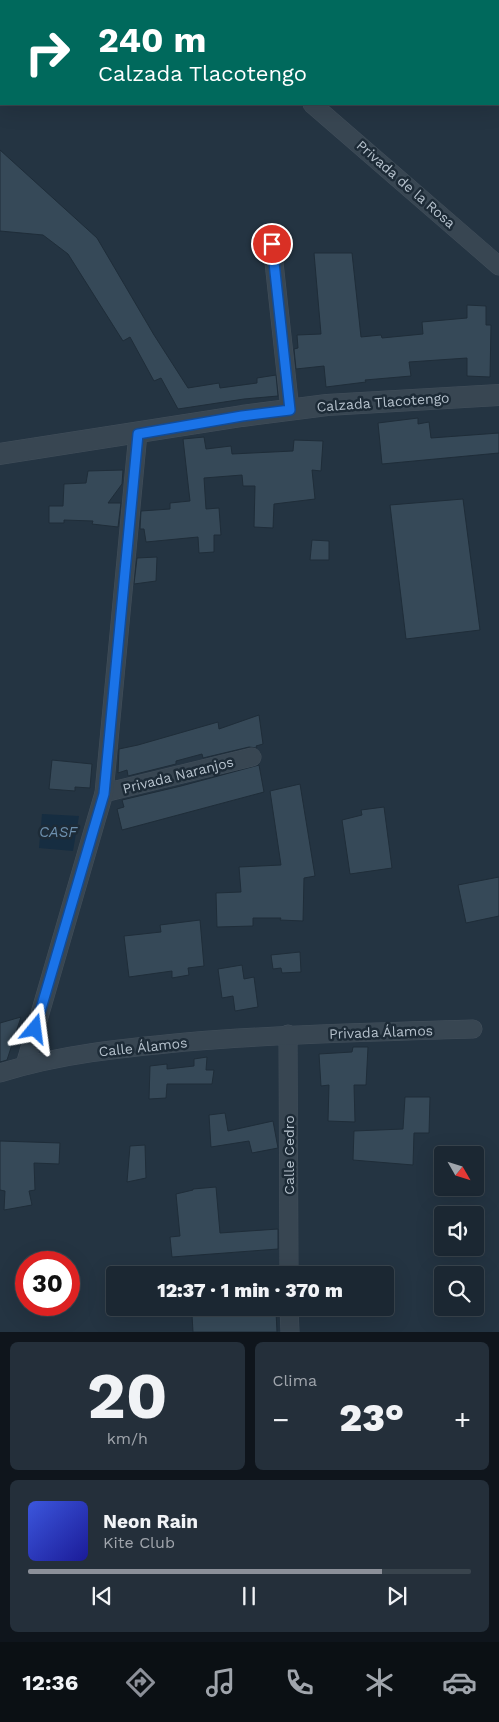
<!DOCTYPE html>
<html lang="es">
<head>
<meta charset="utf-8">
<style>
	:root { --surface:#1b2732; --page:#242f3a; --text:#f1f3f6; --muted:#a0a5ac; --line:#39444d; --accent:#8c9099 }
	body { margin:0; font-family:"Work Sans",sans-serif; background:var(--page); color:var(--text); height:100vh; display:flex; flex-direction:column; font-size:19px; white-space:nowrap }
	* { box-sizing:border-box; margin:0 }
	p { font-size:16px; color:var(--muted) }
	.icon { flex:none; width:28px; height:28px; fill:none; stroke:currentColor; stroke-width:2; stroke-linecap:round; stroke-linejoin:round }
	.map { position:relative; height:1332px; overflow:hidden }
	.side { display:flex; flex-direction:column; gap:10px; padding:10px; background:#0f151c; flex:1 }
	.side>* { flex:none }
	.hud { position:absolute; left:0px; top:0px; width:500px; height:105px; box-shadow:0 5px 20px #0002,0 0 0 1px var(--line); background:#00695c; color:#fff; overflow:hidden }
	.needle { width:32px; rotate:129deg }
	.fabs { position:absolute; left:434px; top:1146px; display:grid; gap:10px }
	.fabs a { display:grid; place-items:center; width:50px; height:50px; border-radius:5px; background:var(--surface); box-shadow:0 5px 20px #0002,0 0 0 1px var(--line); font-size:25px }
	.speed { position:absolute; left:15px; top:1251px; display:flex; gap:10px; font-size:25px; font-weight:700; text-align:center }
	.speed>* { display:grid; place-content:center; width:65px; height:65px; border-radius:50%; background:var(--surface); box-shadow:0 5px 20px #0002,0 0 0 1px var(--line); line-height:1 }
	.speed .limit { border:8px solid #d22; background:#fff; color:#111 }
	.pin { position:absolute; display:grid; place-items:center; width:42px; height:42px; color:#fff; margin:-21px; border:2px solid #fff; border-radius:50%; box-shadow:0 1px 5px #0007 }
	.me { position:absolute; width:55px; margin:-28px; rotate:16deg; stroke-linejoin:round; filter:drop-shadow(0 0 4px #0008) }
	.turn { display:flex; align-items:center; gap:18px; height:105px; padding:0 15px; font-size:22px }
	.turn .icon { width:65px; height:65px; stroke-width:2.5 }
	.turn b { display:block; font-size:35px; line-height:42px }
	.big { font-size:38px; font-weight:800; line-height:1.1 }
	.side .tile { flex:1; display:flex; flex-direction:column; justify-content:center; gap:8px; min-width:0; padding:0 18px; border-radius:8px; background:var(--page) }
	.side .dial { align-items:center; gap:0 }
	.dial b { font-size:65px; line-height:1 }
	.song { display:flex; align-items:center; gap:15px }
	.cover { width:60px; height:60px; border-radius:8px; background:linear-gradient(135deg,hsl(230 70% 55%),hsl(240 70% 35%)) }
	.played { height:5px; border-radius:2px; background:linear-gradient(90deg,var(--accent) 80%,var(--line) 80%) }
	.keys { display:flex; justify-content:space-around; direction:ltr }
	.heat { display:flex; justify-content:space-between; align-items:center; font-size:28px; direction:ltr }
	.side .tiles { flex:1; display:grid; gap:10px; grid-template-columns:1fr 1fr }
	.tile:last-child { grid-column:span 2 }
	.trip { position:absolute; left:106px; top:1266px; width:288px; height:50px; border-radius:5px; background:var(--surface); box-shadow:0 5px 20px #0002,0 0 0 1px var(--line); font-weight:800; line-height:50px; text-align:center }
	.dock { display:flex; height:80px; justify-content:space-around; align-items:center; background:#0b1014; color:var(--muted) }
	.dock .icon { width:35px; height:35px }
	.dock .selected { color:var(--accent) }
	.dock b { font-size:22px; color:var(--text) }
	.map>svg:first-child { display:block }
	.water { fill:#162d41 }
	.building { fill:#364958; stroke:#1f2d39 }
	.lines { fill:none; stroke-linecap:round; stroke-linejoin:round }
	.minor-casing { stroke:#424f5b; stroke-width:19 }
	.tertiary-casing { stroke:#424f5b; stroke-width:22 }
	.minor { stroke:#384652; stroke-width:18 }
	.tertiary { stroke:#384652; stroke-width:21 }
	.route-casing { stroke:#114b97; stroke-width:12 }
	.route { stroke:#1a73e8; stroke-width:9 }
	.labels { text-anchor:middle; stroke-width:5; stroke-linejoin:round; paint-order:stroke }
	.street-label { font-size:14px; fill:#b5c1cc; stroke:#1d2b37 }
	.water-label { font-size:15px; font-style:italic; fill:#6c8fad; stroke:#1d2b37 }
</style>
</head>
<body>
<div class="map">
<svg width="499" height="1332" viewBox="0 0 499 1332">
	<rect width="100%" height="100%" fill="#243442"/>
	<!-- water -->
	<polygon class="water" points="42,814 79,816 73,851 39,848"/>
	<!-- building -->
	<g class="building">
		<polygon points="0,150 97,238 154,335 188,388 219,383 220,388 257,383 257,378 276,375 278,396 244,399 178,409 161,378 154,381 130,337 123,341 68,254 43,235 0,231"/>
		<polygon points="314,253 352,253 361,337 381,335 382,338 423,334 422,322 467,318 467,305 486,306 486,325 491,325 490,377 467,376 467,358 409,362 411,376 365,380 366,382 326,387 324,366 296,369 294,349 298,348 297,335 321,334"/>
		<polygon points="418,418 418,424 429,422 431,438 499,433 499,453 382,464 378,423"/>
		<polygon points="204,437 206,449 231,446 232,454 293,451 294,440 323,441 321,471 312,470 315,499 274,504 273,528 254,527 255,486 243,486 242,475 204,478 206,509 219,508 221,535 214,535 214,552 199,553 198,537 146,542 144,529 140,529 141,511 170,509 170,503 190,501 183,439"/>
		<polygon points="123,470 122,484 108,503 121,503 118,527 92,524 93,521 64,520 64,523 49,523 49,506 63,506 64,484 86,483 88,471"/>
		<polygon points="463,499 480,630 406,639 390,505"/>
		<polygon points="312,540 329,541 329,560 310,560"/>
		<polygon points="157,557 156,581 134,584 137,558"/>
		<polygon points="259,715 263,744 256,746 257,748 249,747 203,758 202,754 176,761 176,764 128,776 127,770 118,773 119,749 138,745 218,722 219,729"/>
		<polygon points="52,760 92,764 90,788 75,787 75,791 49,789"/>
		<polygon points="259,765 264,792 122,830 117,809 124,807 122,800 181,786"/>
		<polygon points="300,784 315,876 304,878 303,921 280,920 281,918 253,918 253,926 217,927 216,893 241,892 239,867 281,865 270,791"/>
		<polygon points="384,807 392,868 350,874 342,820 362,815 361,810"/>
		<polygon points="499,877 499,916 466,923 458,885"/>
		<polygon points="200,920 204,966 188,968 189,975 172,978 172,971 129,977 124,936 161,932 160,925"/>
		<polygon points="300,952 301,972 282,973 281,968 273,969 271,955"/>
		<polygon points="242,965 244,979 254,977 258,1007 235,1011 233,996 222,998 218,969"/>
		<polygon points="21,1017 7,1060 0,1062 0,1023"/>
		<polygon points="353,1047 368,1047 366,1085 354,1085 355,1122 328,1121 329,1085 321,1086 319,1054 352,1052"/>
		<polygon points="207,1057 206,1070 214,1070 212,1084 167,1084 166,1098 149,1099 150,1066 167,1064 167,1069 194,1066 194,1059"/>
		<polygon points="405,1097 430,1097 429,1133 414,1133 413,1165 353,1160 354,1131 403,1129"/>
		<polygon points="225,1113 228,1131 273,1121 278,1148 252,1153 249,1141 211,1147 209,1115"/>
		<polygon points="0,1141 60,1143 59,1164 34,1163 35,1190 29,1191 32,1205 4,1210 5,1191 0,1190"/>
		<polygon points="145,1145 146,1178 127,1182 130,1146"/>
		<polygon points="216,1187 220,1233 278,1229 278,1249 172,1257 170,1237 180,1236 176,1194 193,1190 193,1189"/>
		<polygon points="231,1311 276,1311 277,1332 193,1332 192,1315"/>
	</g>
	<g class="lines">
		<defs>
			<g id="minor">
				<polyline points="187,0 189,1"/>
				<polyline points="312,104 499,266"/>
				<polyline points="272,244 290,410"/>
				<polyline points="104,793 252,757"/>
				<polyline points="288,1034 289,1275"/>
				<polyline points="25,1065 104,793 138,433"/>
				<path d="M0 1073C60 1054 123 1048 186 1042 282 1034 377 1032 473 1029"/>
				<polyline points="289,1308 290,1332"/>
			</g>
			<polyline id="tertiary" points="0,454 242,416 327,405 499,395"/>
		</defs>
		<!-- minor casing -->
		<use href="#minor" class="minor-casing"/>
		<!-- tertiary casing -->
		<use href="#tertiary" class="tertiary-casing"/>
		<!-- minor -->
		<use href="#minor" class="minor"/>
		<!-- tertiary -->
		<use href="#tertiary" class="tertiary"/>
	</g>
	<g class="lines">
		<defs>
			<polyline id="route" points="35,1029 104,794 138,434 242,416 290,410 272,244"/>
		</defs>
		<!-- route casing -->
		<use href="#route" class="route-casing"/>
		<!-- route -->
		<use href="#route" class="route"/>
	</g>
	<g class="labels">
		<!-- street labels -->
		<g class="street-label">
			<text transform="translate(406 184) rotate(41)" y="5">Privada de la Rosa</text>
			<text transform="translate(383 402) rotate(-4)" y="5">Calzada Tlacotengo</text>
			<text transform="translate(178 775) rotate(-14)" y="5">Privada Naranjos</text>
			<text transform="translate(381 1032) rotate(-2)" y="5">Privada Álamos</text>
			<text transform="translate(143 1047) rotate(-6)" y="5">Calle Álamos</text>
			<text transform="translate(289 1155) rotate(-90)" y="5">Calle Cedro</text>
		</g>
		<!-- water labels -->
		<g class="water-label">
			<text x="58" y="837">CASF</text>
		</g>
	</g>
</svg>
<div class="fabs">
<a><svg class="needle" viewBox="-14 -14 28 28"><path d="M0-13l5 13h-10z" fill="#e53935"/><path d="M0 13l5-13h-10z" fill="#a0a5ac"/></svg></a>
<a><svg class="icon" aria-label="sound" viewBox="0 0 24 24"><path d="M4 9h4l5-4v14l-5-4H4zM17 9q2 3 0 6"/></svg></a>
<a><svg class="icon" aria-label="search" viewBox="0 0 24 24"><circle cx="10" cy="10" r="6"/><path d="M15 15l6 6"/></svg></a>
</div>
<div class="speed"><div class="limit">30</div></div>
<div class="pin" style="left:272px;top:244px;background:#d93025"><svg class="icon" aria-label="arrive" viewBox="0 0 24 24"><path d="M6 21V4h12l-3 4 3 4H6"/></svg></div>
<svg class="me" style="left:35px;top:1029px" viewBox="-20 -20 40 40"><path d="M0-17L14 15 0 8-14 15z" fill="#1a73e8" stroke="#fff" stroke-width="4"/></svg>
<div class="trip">12:37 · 1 min · 370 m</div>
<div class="hud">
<div class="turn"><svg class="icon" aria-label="right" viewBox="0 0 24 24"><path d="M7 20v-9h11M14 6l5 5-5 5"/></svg><div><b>240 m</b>Calzada Tlacotengo</div></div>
</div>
</div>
<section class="side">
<div class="tiles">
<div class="tile dial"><b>20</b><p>km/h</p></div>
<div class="tile"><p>Clima</p>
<div class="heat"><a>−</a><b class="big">23°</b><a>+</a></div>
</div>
<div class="tile">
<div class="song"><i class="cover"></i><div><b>Neon Rain</b><p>Kite Club</p></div></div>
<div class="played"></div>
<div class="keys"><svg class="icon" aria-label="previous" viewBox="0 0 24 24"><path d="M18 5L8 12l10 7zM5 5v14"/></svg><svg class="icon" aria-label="pause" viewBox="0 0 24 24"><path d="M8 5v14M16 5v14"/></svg><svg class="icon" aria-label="next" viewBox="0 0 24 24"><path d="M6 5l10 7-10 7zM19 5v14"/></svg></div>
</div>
</div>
</section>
<nav class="dock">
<b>12:36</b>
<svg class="icon selected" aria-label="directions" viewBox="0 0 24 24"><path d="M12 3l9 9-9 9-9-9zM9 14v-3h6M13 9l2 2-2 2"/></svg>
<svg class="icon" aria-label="music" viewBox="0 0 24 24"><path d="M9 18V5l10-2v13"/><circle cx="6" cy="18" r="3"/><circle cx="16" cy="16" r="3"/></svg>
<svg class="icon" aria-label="phone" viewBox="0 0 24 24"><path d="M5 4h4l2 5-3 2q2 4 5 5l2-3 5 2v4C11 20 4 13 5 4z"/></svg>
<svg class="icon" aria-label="climate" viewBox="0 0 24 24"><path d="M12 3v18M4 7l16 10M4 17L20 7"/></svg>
<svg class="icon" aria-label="car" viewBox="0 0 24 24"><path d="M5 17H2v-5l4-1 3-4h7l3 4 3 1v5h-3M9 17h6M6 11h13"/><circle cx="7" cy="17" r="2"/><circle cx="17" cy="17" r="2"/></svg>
</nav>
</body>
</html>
